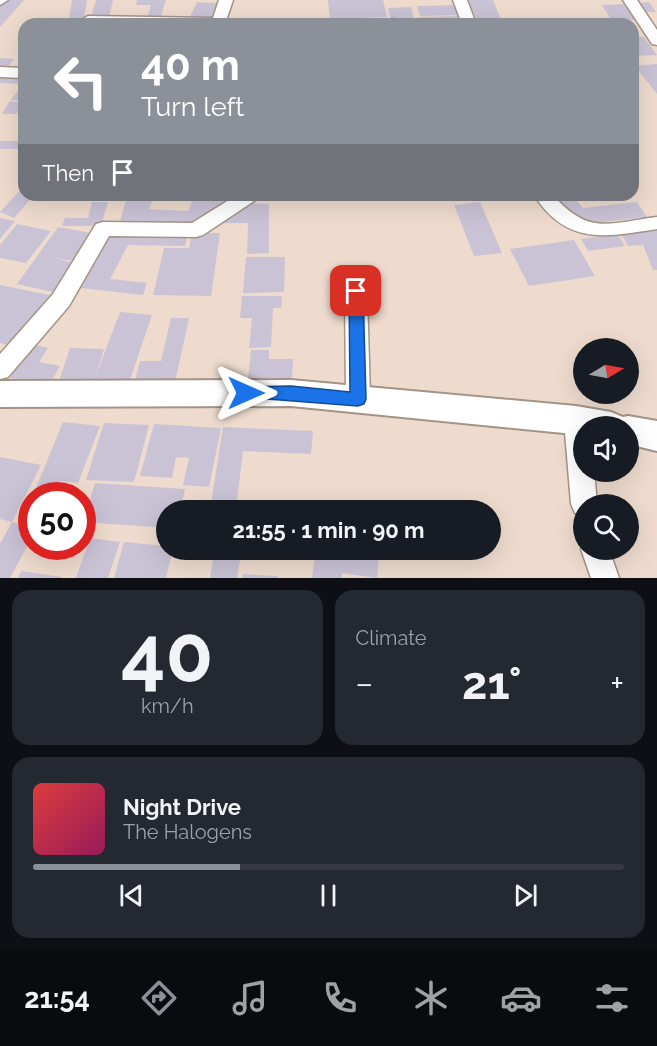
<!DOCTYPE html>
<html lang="en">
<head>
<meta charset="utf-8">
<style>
	:root { --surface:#171b24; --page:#242831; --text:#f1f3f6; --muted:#9ea1a6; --line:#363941; --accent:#8c9099 }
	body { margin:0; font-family:Raleway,sans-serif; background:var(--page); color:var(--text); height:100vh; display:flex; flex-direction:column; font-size:22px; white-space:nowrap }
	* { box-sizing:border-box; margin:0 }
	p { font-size:20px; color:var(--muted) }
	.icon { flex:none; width:33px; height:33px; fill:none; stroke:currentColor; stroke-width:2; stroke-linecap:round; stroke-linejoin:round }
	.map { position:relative; height:578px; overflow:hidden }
	.panel { display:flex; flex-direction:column; gap:12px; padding:12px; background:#0d0f14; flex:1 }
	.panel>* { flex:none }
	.hud { position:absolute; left:18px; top:18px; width:621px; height:183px; border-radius:18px; box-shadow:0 6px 24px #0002; background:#8c9099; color:#fff; overflow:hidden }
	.needle { width:39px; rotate:80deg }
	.buttons { position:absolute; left:573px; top:338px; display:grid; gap:12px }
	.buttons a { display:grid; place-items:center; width:66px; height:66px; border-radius:50%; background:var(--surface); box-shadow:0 6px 24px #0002; font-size:30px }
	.speed { position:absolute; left:18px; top:482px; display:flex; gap:12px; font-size:30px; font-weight:700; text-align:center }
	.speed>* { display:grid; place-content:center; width:78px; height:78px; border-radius:50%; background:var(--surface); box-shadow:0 6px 24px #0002; line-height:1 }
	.speed .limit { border:9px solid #d22; background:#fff; color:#111 }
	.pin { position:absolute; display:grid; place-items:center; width:51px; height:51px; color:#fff; margin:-26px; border-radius:12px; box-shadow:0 3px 9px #0006 }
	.me { position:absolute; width:66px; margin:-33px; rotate:90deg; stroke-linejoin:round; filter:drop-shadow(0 0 4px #0008) }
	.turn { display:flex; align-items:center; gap:21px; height:126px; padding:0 24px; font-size:27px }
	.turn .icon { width:78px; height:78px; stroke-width:2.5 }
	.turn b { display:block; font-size:42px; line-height:51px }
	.then { display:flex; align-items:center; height:57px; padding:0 24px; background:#0003; gap:12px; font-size:22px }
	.big { font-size:45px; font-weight:700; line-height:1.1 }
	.panel .tile { flex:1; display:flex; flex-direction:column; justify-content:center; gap:9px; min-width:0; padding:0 21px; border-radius:18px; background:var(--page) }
	.panel .dial { align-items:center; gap:0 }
	.dial b { font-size:78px; line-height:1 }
	.song { display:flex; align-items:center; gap:18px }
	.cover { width:72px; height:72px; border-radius:9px; background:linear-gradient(135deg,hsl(0 70% 55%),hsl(330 70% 35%)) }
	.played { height:6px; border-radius:3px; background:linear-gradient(90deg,var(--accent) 35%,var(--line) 35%) }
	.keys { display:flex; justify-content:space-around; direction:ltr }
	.heat { display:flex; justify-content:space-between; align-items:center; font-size:33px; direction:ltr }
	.panel .tiles { flex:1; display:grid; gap:12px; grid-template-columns:1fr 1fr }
	.tile:last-child { grid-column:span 2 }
	.trip { position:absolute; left:156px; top:500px; width:345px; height:60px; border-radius:30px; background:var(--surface); box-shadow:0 6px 24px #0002; font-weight:700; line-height:60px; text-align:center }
	.tabs { display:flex; height:96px; justify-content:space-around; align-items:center; background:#090b0e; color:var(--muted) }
	.tabs .icon { width:42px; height:42px }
	.tabs .on { color:var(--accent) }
	.tabs b { font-size:27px; color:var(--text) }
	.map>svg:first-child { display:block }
	.building { fill:#cac3d6 }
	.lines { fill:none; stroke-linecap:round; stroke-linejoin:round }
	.street-casing { stroke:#a49387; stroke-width:3 }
	.secondary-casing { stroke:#a49387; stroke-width:4 }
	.street { fill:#fff; fill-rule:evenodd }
	.secondary { fill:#fff; fill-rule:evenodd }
	.route { fill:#1a73e8; stroke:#114b97; stroke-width:1.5 }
</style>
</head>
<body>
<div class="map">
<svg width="657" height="578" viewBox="0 0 657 578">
	<rect width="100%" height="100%" fill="#eedbce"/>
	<!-- building -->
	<g class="building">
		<polygon points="5,0 24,0 0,27 0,6"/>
		<polygon points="72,0 87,0 83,24 68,24"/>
		<polygon points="96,0 113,0 109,17 91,18"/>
		<polygon points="137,0 166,0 161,16 148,16 151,5 136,5"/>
		<polygon points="328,0 383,0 387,17 330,19"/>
		<polygon points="468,0 493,0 501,20 477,21"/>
		<polygon points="197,2 211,3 222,2 219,10 215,9 210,20 189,19"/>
		<polygon points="649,2 656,12 645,12 638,3"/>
		<polygon points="626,4 637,20 612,21 602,5"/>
		<polygon points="457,5 460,15 420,16 417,6"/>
		<polygon points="411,7 414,19 391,20 388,8"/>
		<polygon points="460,16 463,24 422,24 420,17"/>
		<polygon points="633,37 644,37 657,55 633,56"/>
		<polygon points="0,58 14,59 5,70 0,70"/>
		<polygon points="657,64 657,94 635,66"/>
		<polygon points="0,75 24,76 24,101 11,100 23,84 0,83"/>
		<polygon points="10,101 24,103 16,114 2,114"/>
		<rect x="0" y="141" width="24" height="8"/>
		<polygon points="22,188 24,195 34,195 14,218 0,212"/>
		<polygon points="87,195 112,195 111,199 86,200"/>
		<polygon points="155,195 149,209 188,211 195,195 232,195 228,205 192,228 119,225 127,196"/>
		<polygon points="554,195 572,195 583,208 637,202 647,217 595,223 582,221 572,216"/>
		<polygon points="92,202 108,202 101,226 62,226 65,218 88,218"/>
		<polygon points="480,202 502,253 474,256 454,205"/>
		<polygon points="242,203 269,204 269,253 247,254 248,223 223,223"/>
		<polygon points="0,218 15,221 0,239"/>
		<polygon points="17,224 51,231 26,263 0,258 0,245"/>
		<polygon points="58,227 97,234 79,262 54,258 78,264 57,293 17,284"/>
		<polygon points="657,230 657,270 653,270 643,245 628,246 621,234"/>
		<polygon points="107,231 188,234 185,246 128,245 110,279 147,283 143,295 73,287"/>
		<polygon points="192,233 220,233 211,296 153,295 164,248 189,248"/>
		<polygon points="618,234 625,246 588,251 581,239"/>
		<polygon points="574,240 595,276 529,286 510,249"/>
		<polygon points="246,257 285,257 284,292 243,293"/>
		<polygon points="0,285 54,296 20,347 0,343"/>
		<polygon points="242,296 282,296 281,308 273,308 271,347 249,348 252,318 240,318"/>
		<polygon points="120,312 152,315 127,389 57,387 70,348 104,349 95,378"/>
		<polygon points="171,318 189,318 175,382 135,381 140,361 161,361"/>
		<polygon points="31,344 48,348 39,362 60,366 49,386 10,378"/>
		<polygon points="251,350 269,350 269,359 293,359 292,381 248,380"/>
		<polygon points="63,422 100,426 78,483 59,481 54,495 33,495"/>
		<polygon points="104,423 149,425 134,482 86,480"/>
		<polygon points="154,424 221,428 209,487 183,485 189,458 176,457 172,478 140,476"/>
		<polygon points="223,427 313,431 311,454 243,451 236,510 210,510"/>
		<polygon points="0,457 41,465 12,522 0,519"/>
		<polygon points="95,483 185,489 180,510 166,510 166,528 83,522"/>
		<polygon points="31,498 32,523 21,522"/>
		<polygon points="12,522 32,527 32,537 10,578 0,578 0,544"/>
		<polygon points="90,538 120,542 108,578 76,578"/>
		<polygon points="124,542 166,546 166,549 173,549 166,578 114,578"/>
		<polygon points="178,549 242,549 237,578 210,578 213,559 176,556"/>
		<polygon points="316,549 379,557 377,578 342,573 342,578 312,578"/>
		<polygon points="21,571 62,577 62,578 18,578"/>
		<polygon points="243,574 278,576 278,578 242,578"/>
	</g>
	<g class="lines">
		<defs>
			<g id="street">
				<polygon points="0,0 8,0 0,5"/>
				<polygon points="219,0 233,0 225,24 87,24 81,20 88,16 213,18"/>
				<polygon points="453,0 467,0 476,24 462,24"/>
				<polygon points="623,0 637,0 657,30 657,45 652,44"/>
				<polygon points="393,19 398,20 400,24 386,24 388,20"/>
				<polygon points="0,67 24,68 24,78 0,77"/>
				<polygon points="237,195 259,195 257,199 203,235 196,237 109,236 69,306 8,377 0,379 0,354 53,294 96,224 103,222 192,223"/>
				<path d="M534 195H553C589 236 609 223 657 217V229C605 237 567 246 534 195Z"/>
				<polygon points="356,283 363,286 367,291 370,399 366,406 358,409 350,406 346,399 345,291 349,286"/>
				<polygon points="576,410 585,413 589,426 584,426 584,471 594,471 597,504 584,504 584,516 575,513 571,504 564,420 567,413"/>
				<polygon points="584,543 584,549 609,549 619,578 591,578 581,549"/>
			</g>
			<polygon id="secondary" points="291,380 576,406 611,412 623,417 628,416 657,421 657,451 628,444 628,426 584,426 584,435 291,406 0,407 0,381"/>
		</defs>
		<!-- street casing -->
		<use href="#street" class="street-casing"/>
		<!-- secondary casing -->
		<use href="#secondary" class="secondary-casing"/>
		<!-- street -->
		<use href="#street" class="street"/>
		<!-- secondary -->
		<use href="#secondary" class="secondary"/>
	</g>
	<!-- route -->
	<polygon class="route" points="356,286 363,291 366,399 364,404 358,406 241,397 239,393 241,389 246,387 291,386 350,392 349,291"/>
</svg>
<div class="buttons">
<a><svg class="needle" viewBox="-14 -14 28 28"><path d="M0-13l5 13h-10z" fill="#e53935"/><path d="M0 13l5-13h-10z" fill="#9ea1a6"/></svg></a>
<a><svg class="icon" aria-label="sound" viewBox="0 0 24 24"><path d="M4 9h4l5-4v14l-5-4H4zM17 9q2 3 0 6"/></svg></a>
<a><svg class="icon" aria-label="search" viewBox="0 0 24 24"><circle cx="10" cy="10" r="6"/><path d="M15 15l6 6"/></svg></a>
</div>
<div class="speed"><div class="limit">50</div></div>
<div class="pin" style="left:356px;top:291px;background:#d93025"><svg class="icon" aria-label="arrive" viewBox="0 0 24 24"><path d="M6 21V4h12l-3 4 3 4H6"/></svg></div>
<svg class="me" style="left:246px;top:393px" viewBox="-20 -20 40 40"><path d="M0-17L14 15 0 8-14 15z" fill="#1a73e8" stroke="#fff" stroke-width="4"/></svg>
<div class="trip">21:55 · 1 min · 90 m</div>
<div class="hud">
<div class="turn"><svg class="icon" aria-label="left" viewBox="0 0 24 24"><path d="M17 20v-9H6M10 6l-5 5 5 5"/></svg><div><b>40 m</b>Turn left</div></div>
<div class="then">Then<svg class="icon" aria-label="arrive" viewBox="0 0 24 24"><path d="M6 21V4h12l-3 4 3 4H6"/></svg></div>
</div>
</div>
<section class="panel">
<div class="tiles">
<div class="tile dial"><b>40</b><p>km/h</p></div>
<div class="tile"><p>Climate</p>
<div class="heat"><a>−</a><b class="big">21°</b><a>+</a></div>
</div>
<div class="tile">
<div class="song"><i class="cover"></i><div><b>Night Drive</b><p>The Halogens</p></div></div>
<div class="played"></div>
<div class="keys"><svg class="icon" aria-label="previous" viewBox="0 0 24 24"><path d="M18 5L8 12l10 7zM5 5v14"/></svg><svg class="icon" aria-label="pause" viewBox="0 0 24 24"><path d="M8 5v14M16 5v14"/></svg><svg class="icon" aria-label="next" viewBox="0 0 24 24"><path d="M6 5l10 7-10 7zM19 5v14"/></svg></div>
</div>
</div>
</section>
<nav class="tabs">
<b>21:54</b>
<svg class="icon on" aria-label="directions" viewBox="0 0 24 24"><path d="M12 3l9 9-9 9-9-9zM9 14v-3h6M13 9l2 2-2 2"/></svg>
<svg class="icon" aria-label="music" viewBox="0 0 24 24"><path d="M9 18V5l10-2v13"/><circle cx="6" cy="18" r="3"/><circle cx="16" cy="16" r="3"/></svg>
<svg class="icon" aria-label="phone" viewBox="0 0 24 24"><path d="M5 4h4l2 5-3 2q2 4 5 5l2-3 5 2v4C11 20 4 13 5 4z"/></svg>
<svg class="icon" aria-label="climate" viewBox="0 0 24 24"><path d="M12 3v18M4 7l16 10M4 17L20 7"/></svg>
<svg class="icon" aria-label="car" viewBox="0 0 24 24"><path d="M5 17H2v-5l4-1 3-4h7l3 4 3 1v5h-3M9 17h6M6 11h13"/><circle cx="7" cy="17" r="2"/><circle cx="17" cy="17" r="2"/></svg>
<svg class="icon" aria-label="filters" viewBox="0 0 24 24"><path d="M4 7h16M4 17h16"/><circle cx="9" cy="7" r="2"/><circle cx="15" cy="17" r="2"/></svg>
</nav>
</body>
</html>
